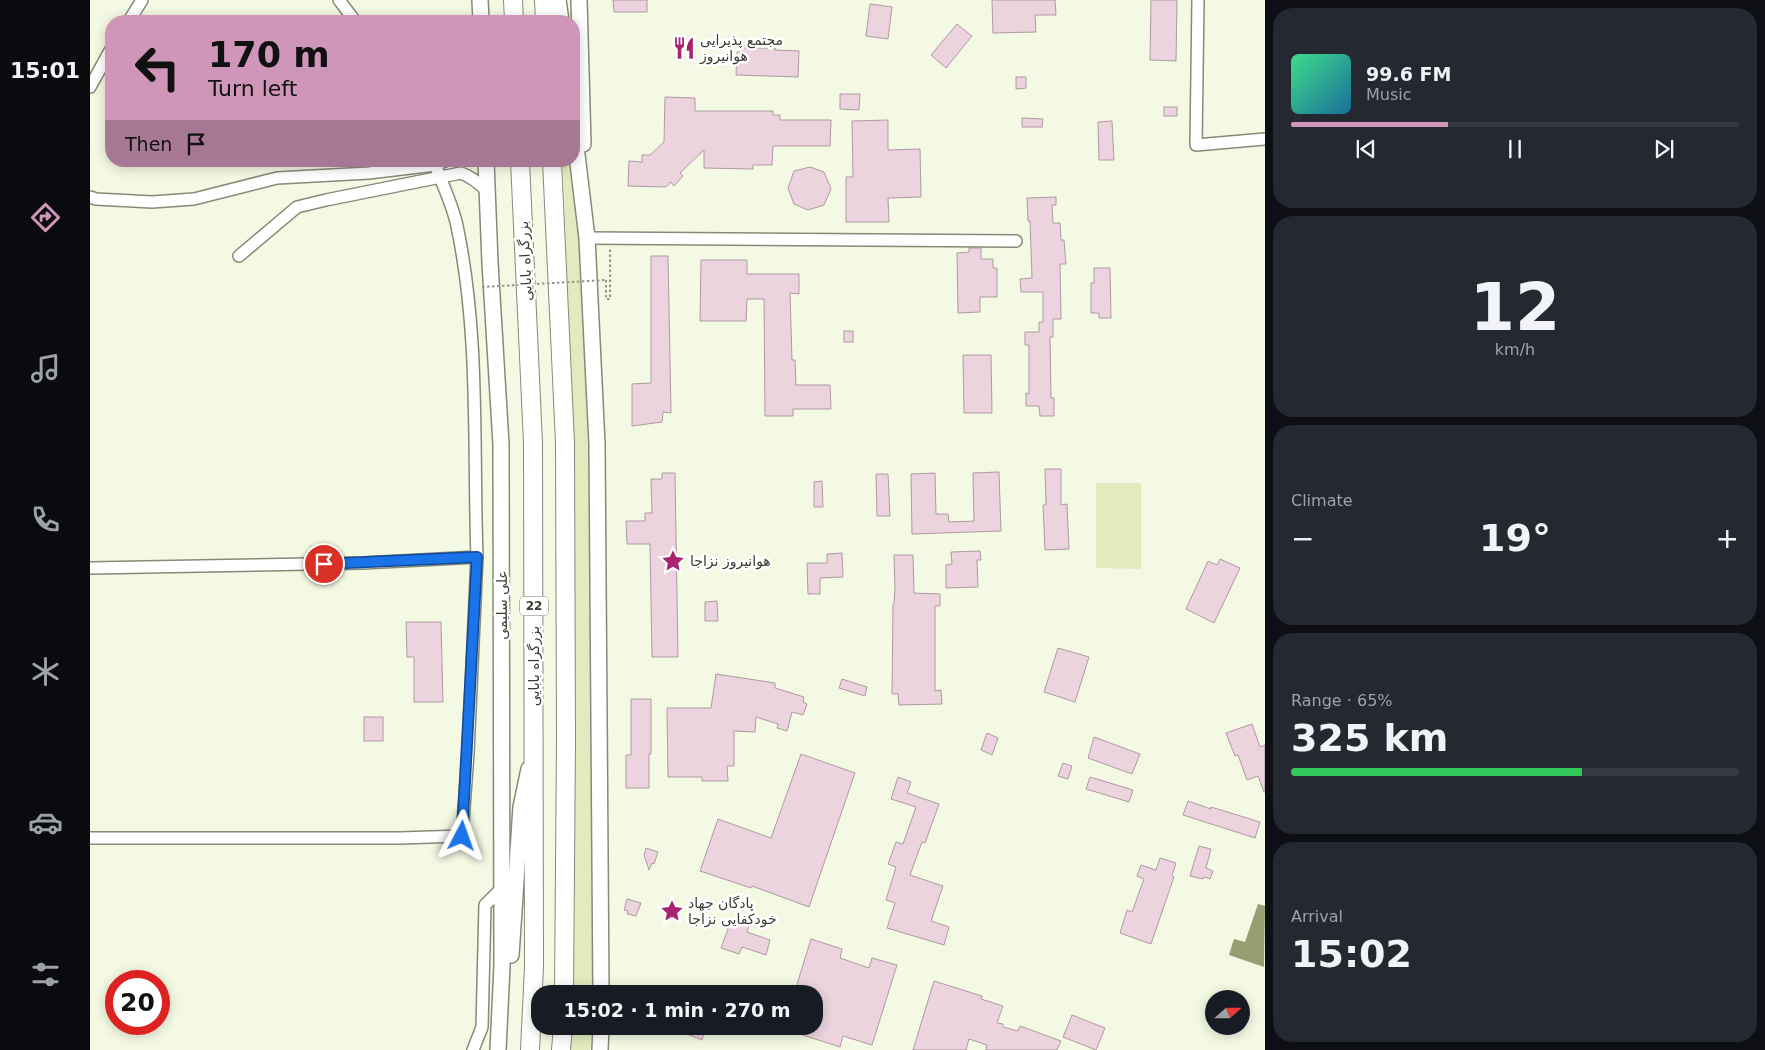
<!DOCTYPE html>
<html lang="en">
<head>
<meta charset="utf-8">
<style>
	:root { --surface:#171b24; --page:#242831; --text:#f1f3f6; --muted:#9ea1a6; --line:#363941; --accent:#d096b9 }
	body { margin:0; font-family:"DejaVu Sans","Noto Sans Arabic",sans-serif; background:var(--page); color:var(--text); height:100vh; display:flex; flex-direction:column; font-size:19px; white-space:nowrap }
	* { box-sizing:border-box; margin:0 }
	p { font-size:16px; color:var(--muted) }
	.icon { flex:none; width:28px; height:28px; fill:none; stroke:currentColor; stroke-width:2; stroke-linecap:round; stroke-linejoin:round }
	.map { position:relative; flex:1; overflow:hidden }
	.side { display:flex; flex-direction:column; gap:8px; padding:8px; background:#0d0f14; width:500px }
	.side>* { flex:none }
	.guide { position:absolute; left:15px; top:15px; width:475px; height:152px; border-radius:20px; box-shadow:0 2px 12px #0003; background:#d096b9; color:#111; overflow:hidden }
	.needle { width:32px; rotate:69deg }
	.buttons { position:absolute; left:1115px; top:990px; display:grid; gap:10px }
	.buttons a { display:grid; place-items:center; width:45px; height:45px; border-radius:50%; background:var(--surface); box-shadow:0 2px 12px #0003; font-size:25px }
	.speed { position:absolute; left:15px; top:970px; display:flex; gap:10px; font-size:25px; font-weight:700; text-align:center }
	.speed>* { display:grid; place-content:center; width:65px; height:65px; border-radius:50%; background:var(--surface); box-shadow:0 2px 12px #0003; line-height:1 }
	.speed .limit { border:8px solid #d22; background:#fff; color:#111 }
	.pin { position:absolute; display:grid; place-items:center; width:42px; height:42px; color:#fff; margin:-21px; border:2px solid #fff; border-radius:50%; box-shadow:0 1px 5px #0007 }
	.me { position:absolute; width:55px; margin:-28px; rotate:4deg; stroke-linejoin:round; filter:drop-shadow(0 0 4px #0008) }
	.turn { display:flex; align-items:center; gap:18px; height:105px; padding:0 20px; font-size:22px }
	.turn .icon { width:65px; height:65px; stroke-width:2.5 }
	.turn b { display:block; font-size:35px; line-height:42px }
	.then { display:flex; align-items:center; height:48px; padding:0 20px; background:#0003; gap:10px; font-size:19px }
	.big { font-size:38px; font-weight:800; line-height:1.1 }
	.side .card { flex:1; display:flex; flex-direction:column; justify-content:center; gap:8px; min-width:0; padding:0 18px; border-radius:20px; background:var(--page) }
	.side .dial { align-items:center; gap:0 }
	.dial b { font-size:65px; line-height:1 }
	.song { display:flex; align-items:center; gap:15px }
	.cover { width:60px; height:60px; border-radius:8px; background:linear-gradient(135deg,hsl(150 70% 55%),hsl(200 70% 35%)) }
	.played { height:5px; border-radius:2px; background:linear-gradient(90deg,var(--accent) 35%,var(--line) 35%) }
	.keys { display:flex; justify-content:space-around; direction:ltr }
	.heat { display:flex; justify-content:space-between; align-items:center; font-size:28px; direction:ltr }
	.charge { height:8px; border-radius:4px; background:linear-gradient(90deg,#34c759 65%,var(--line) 0) }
	.trip { position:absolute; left:441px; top:985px; width:292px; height:50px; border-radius:20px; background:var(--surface); box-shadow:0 2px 12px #0003; font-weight:800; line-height:50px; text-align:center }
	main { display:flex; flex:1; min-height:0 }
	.tabs { display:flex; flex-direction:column; width:90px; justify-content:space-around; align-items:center; background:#090b0e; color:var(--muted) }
	.tabs .icon { width:35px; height:35px }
	.tabs .selected { color:var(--accent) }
	.tabs b { font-size:22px; color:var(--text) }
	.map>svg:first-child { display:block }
	.green { fill:#e2ebbe }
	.water { fill:#969e72 }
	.building { fill:#ebd4dd; stroke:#af99a2 }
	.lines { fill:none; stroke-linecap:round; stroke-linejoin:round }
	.minor-casing { stroke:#868a77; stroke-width:14 }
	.major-casing { stroke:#868a77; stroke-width:18 }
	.highway-casing { stroke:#868a77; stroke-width:20 }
	.path { stroke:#939687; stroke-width:2; stroke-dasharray:2.5 2.5; stroke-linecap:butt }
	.minor { stroke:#fff; stroke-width:11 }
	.major { stroke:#fff; stroke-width:15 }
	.highway { stroke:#fff; stroke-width:18 }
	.path-bridge { stroke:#939687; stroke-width:2; stroke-dasharray:2.5 2.5; stroke-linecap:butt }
	.route-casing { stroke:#114b97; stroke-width:12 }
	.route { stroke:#1a73e8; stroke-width:9 }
	.labels { text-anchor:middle; stroke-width:5; stroke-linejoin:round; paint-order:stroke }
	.shield { fill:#fff; stroke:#757670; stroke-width:1 }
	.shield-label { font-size:12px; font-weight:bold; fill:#3a3b33 }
	.poi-label { font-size:14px; fill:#3a3b33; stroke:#fff; text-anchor:start }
	.street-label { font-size:14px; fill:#3a3b33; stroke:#fff }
</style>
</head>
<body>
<main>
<nav class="tabs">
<b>15:01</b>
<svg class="icon selected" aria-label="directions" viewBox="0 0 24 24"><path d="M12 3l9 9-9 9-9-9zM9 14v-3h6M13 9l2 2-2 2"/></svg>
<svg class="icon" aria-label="music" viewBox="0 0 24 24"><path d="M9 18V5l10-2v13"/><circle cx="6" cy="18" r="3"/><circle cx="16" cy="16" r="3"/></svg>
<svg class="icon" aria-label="phone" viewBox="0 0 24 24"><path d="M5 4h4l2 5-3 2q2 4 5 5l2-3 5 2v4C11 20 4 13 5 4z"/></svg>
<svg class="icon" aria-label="climate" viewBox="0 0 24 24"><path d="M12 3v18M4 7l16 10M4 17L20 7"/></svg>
<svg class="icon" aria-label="car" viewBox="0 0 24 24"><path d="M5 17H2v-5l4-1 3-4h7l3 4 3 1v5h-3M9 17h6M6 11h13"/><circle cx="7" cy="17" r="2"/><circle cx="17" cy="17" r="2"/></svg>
<svg class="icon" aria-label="filters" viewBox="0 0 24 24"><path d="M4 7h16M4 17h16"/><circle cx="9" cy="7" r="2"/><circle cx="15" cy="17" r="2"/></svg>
</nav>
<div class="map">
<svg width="1175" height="1050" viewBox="0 0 1175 1050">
	<rect width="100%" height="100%" fill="#f4f9e3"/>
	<!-- green -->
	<g class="green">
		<polygon points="473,161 484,161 488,193 497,358 496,408 500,493 500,721 504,943 503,994 483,994 485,859 479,341"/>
		<polygon points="1006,483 1051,483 1051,569 1006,568"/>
		<polygon points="481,1026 502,1026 500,1050 479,1050"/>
	</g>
	<!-- water -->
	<polygon class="water" points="1168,904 1175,906 1174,967 1139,955 1144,939 1155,942"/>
	<!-- building -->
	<g class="building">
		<polygon points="523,0 557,0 557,12 524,12"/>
		<polygon points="902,0 965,0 966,15 945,15 946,32 903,33"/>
		<polygon points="1061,0 1087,0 1086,61 1060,60"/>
		<polygon points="780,4 802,7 798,39 776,36"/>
		<polygon points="867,24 882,36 856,68 841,55"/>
		<polygon points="652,48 686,48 685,50 709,51 708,77 646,75 647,52 652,52"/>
		<polygon points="926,77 936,77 936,88 926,89"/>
		<polygon points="750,94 770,94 769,110 750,109"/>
		<polygon points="575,97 605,98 605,111 683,111 683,115 690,115 690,120 741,120 740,146 683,146 682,165 663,165 663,169 614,168 614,150 590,173 593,176 584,186 581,182 576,187 538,186 539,161 552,162 552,155 560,155 574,142"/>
		<rect x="1074" y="107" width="13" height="9"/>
		<polygon points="932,118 953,119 952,127 932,127"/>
		<polygon points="798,120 798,150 830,149 831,197 798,198 799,222 756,222 756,177 763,177 762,121"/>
		<polygon points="1022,121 1024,160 1009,160 1008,122"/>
		<polygon points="720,167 734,172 741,189 734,205 718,210 704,204 698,188 704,171"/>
		<polygon points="966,197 966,205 962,205 963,223 970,223 971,240 974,240 976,264 970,264 971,319 963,319 963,337 960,337 961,398 964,398 964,416 950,416 949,406 936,406 936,393 939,394 939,345 935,345 935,332 949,332 949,322 953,322 953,292 931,292 930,279 942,278 940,221 938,221 937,198"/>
		<polygon points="879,248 891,248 891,259 903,259 903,268 907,268 907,297 890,297 890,312 868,313 867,253 879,252"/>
		<polygon points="561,256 578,256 581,413 573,412 572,422 542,426 542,384 561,383"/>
		<polygon points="611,260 657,260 657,274 709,274 709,294 700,293 702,360 705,360 706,385 740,385 741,409 703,409 703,416 675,416 674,299 657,299 656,321 610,321"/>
		<polygon points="1004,268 1020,268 1021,318 1009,318 1009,313 1001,313 1001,283 1004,283"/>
		<rect x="754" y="331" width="9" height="11"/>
		<polygon points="873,355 901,355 902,413 874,413"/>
		<polygon points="955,469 971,469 971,505 977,504 979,549 955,550 953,505 956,505"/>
		<polygon points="909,472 911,531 822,534 821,474 845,473 846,514 858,514 859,522 884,521 883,473"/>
		<polygon points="572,473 585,473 588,657 562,657 560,544 537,544 536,521 555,521 555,513 562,513 561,479 572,479"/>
		<polygon points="786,474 798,474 800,516 787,516"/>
		<polygon points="732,481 733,507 724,507 724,482"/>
		<polygon points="890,551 891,560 887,560 888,587 856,588 856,565 862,564 861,552"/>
		<polygon points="752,553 753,577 730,578 730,594 718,594 717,563 737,563 737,554"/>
		<polygon points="804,555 823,555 824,593 850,594 850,606 845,606 845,691 851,690 852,704 809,705 808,694 802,694 803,604 804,604 805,589"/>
		<polygon points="1130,559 1150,568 1124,623 1096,609 1118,561 1127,565"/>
		<polygon points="627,601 628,621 615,621 615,602"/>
		<polygon points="316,622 351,622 353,702 324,702 324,657 317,657"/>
		<polygon points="968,648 999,657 985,702 954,692"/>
		<polygon points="626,674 685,683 685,688 714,697 713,702 717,704 713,715 702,712 697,731 687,728 688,724 666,717 665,732 644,731 644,766 637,766 638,781 612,781 612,777 578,777 577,708 621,708"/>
		<polygon points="752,679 777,687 775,696 749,688"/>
		<polygon points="541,699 561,699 561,754 559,754 559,788 536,788 536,755 541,755"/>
		<rect x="274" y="717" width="19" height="24"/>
		<polygon points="1162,724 1170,747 1175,745 1175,792 1174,792 1168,776 1157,780 1148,755 1145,756 1136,733"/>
		<polygon points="897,733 908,738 902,755 891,750"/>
		<polygon points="1004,737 1050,754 1042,774 998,758"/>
		<polygon points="711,754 765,773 719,907 662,886 661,888 610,871 628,819 681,838"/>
		<polygon points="973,763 982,766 978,779 968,776"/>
		<polygon points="808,777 821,782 817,793 849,804 835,843 832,842 820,875 853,886 841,921 859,927 854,945 797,928 805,903 796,900 806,867 798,864 806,842 813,844 826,807 801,799"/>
		<polygon points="1000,777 1043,790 1039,802 996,789"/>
		<polygon points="1098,801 1121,809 1121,807 1170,822 1165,838 1093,815"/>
		<polygon points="1109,846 1121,849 1116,868 1123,871 1120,879 1114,877 1113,879 1100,876"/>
		<polygon points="556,848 568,852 564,864 562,863 559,870 554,855"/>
		<polygon points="1070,858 1086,863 1082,876 1084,877 1061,944 1030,933 1037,910 1042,912 1054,879 1047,876 1051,865 1066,870"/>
		<polygon points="537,899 551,903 546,916 537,914 538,911 534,910"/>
		<polygon points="638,919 659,926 657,932 680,940 676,955 652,947 649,954 631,948 638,929 635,928"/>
		<polygon points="721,939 752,949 750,958 779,968 782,958 807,965 782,1045 753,1036 750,1047 691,1028 691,1026 725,1026 725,994 704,994"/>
		<polygon points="844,981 892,996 891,999 913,1006 907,1023 913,1024 913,1027 928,1031 930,1026 971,1041 967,1050 896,1050 897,1045 879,1039 876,1050 823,1050"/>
		<polygon points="982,1015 1015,1028 1006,1050 973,1037"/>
		<polygon points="576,1026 616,1026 612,1040"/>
	</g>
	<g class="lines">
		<defs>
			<g id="minor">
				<polyline points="249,0 265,21"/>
				<polyline points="1108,0 1106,145 1175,139"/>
				<polyline points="39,21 52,0"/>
				<polyline points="0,87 21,49"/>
				<polyline points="0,197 6,199 62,202 104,199 187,178 279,173 345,165 355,161"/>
				<polyline points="497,238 926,241"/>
				<path d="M149 256 207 207 236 200 371 173C382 177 389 183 398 192"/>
				<path d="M0 568 273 563 387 557C383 447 390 335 367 226 363 205 351 182 344 161"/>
				<polyline points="0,838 310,838 372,836 378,753 387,557"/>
				<polyline points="383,1050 392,1027 395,905 412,888"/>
			</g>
			<g id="major">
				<polyline points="390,0 391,21"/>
				<polyline points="468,0 471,21"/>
				<polyline points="489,0 493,144"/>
				<polyline points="484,130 497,238 507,444 511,994"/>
				<polyline points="396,161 400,263 411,444 412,966 408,1050"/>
				<polyline points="421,955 431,807 439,769"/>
				<polyline points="510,1050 511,1026"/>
			</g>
			<g id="highway">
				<polyline points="423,0 424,21"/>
				<polyline points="454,0 455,21"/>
				<polyline points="430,161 443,443 444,967 440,1050"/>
				<polyline points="462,161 475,443 476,739 474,994"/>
				<polyline points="471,1050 473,1026"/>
			</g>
		</defs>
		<!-- minor casing -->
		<use href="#minor" class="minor-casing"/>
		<!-- major casing -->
		<use href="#major" class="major-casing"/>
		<!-- highway casing -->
		<use href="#highway" class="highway-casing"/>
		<!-- path -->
		<polyline class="path" points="516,280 516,299 520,299 520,248"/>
		<!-- minor -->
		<use href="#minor" class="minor"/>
		<!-- major -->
		<use href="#major" class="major"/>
		<!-- highway -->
		<use href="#highway" class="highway"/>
		<!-- path-bridge -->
		<polyline class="path-bridge" points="392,287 516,280"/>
	</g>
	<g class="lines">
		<defs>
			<polyline id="route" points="234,564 387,557 372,836"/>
		</defs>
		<!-- route casing -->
		<use href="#route" class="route-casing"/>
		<!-- route -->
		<use href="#route" class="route"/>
	</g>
	<!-- icons -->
	<defs>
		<symbol id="restaurant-bare" viewBox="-9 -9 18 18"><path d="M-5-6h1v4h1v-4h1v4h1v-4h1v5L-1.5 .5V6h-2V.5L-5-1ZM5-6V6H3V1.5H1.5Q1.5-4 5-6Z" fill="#a8246f" stroke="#fff" stroke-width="2.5" paint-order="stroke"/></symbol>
		<symbol id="sight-bare" viewBox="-9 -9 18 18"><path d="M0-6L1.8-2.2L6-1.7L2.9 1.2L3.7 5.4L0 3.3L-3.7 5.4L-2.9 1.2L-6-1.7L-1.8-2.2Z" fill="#a8246f" stroke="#fff" stroke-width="2.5" paint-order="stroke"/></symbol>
	</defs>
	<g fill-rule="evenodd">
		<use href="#restaurant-bare" x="578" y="32" width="32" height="32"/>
		<use href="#sight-bare" x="567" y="545" width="32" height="32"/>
		<use href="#sight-bare" x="566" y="895" width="32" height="32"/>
	</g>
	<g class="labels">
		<!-- shield labels -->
		<rect class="shield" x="430" y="596.5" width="28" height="19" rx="4"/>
		<g class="shield-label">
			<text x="444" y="610">22</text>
		</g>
		<!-- poi labels -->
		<g class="poi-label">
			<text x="610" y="45">مجتمع پذیرایی<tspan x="610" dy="16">هوانیروز</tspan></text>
			<text x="600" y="566">هوانیروز نزاجا</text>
			<text x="598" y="908">پادگان جهاد<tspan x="598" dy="16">خودکفایی نزاجا</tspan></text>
		</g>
		<!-- street labels -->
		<g class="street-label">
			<text transform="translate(435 261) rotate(-93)" y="5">بزرگراه بابایی</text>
			<text transform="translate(412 605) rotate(-90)" y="5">علی سلیمی</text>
			<text transform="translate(444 666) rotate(-90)" y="5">بزرگراه بابایی</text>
		</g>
	</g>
</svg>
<div class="buttons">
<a><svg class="needle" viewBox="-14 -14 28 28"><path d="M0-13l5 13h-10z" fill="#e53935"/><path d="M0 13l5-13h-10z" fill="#9ea1a6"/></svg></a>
</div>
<div class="speed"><div class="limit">20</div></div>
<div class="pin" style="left:234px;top:564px;background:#d93025"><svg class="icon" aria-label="arrive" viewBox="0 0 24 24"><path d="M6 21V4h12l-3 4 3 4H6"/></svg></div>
<svg class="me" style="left:372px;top:836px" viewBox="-20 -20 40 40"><path d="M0-17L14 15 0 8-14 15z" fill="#1a73e8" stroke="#fff" stroke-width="4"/></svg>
<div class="trip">15:02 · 1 min · 270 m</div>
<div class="guide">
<div class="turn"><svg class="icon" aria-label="left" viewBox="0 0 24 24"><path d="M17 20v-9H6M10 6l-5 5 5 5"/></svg><div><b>170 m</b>Turn left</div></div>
<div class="then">Then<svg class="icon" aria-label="arrive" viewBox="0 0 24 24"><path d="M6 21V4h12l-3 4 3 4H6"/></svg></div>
</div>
</div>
<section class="side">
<div class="card">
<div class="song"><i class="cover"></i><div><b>99.6 FM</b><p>Music</p></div></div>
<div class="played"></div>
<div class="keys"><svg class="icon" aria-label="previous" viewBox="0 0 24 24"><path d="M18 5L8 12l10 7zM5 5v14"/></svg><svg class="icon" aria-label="pause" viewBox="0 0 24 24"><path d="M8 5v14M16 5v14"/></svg><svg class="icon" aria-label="next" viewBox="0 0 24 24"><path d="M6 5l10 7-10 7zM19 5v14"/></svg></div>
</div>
<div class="card dial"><b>12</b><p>km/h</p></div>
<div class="card"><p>Climate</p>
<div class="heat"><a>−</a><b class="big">19°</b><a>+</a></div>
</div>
<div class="card"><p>Range · 65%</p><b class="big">325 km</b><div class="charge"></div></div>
<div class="card"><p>Arrival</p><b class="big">15:02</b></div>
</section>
</main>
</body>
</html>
